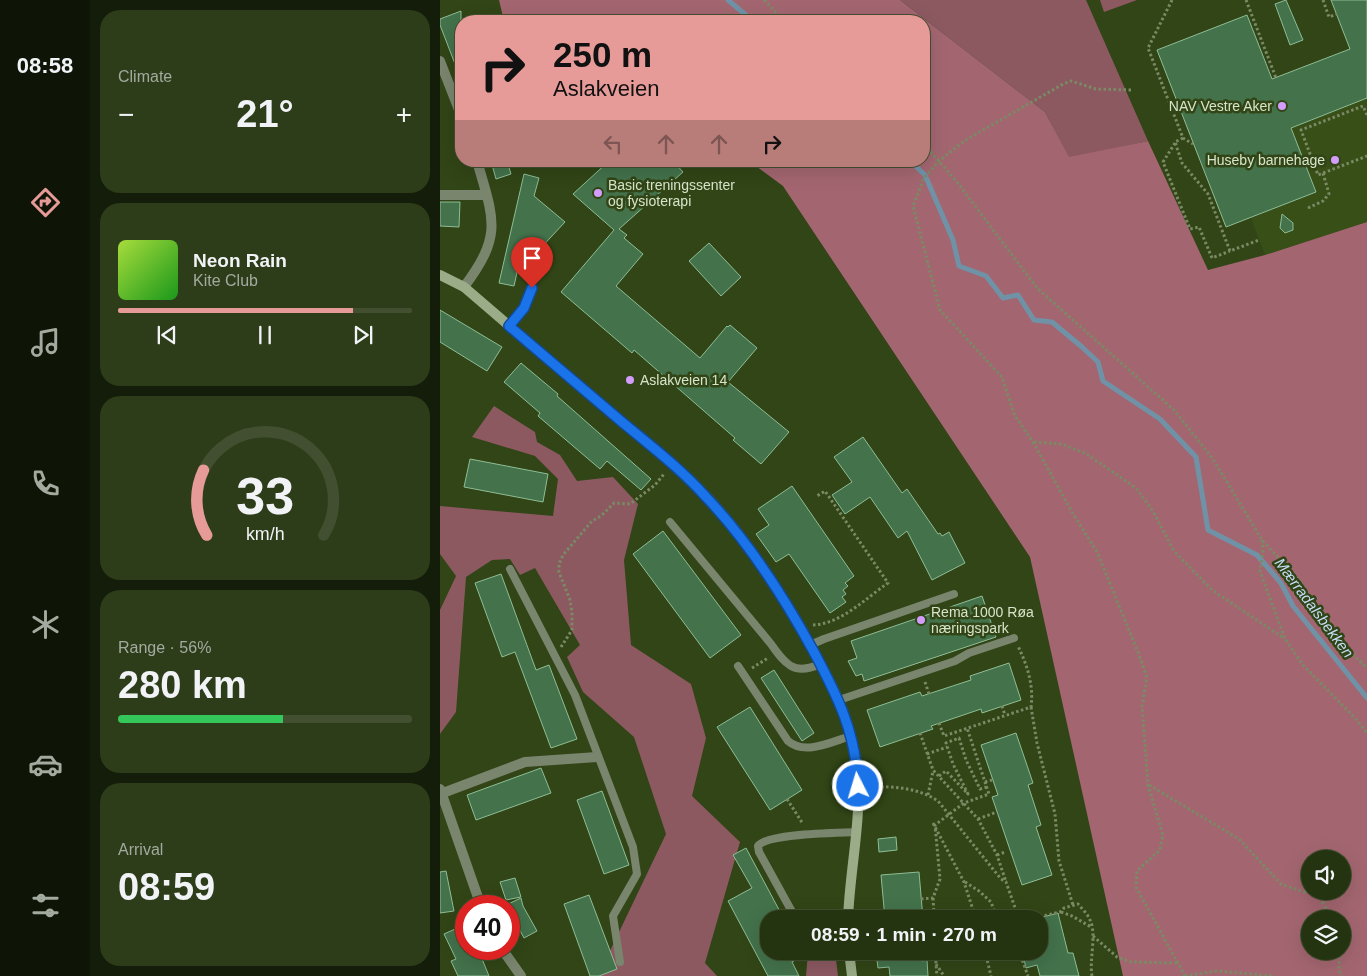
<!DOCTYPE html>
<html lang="en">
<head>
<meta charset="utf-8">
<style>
	:root { --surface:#253410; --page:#2d3c19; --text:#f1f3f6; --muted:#a3aa9f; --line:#424f30; --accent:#e69b98 }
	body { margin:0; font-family:Arial,sans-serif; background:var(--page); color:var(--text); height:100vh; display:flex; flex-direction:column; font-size:19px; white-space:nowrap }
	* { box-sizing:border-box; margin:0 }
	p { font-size:16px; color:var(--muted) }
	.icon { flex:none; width:28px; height:28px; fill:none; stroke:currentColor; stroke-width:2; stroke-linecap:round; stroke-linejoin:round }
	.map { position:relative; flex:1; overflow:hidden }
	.panel { display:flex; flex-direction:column; gap:10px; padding:10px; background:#141d09; width:350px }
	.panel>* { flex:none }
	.hud { position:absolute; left:15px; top:15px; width:475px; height:152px; border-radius:20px; box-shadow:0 5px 20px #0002,0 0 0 1px var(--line); background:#e69b98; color:#111; overflow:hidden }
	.tools { position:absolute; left:861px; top:850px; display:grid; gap:10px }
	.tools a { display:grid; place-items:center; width:50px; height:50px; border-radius:50%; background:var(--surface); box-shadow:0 5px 20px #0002,0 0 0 1px var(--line); font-size:25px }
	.speed { position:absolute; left:15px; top:895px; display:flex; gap:10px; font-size:25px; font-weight:700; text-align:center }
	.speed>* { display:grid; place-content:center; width:65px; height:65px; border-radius:50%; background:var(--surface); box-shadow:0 5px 20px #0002,0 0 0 1px var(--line); line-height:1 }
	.speed .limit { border:8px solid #d22; background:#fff; color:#111 }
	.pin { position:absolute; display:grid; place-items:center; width:42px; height:42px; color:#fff; margin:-51px -21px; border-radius:50% 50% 50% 0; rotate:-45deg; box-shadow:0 0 5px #0007 }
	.pin .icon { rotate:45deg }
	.me { position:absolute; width:55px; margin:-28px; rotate:355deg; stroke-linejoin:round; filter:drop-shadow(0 0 4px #0008) }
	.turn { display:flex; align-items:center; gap:18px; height:105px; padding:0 15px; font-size:22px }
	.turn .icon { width:65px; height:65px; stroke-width:2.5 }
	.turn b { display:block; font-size:35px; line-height:42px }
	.lanes { display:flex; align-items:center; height:48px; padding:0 15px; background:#0003; justify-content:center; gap:25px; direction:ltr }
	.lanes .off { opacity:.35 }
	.big { font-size:38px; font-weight:700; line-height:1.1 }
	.panel .widget { flex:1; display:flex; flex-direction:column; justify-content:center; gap:8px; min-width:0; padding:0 18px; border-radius:20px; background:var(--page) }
	.panel .dial { align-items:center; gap:0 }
	.dial svg { height:130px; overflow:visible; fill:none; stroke:var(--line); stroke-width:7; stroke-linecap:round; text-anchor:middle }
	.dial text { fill:var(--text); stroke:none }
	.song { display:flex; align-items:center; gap:15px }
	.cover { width:60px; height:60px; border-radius:8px; background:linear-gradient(135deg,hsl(80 70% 55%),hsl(120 70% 35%)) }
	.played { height:5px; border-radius:2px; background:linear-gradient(90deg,var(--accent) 80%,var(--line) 80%) }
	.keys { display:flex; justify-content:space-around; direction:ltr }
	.heat { display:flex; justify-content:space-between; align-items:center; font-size:28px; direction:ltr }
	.charge { height:8px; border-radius:4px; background:linear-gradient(90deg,#34c759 56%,var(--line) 0) }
	.trip { position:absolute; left:320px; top:910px; width:288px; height:50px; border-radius:20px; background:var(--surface); box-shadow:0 5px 20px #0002,0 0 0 1px var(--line); font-weight:700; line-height:50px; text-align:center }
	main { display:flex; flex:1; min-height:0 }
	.menu { display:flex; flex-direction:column; width:90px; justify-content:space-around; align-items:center; background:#0f1506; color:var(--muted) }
	.menu .icon { width:35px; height:35px }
	.menu .selected { color:var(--accent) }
	.menu b { font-size:22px; color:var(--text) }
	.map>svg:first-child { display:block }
	.built { fill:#384f18 }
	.green { fill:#8c5961 }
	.forest { fill:#a36670; fill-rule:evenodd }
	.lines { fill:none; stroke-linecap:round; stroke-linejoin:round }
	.stream { stroke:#7092a7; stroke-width:5 }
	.building { fill:#43724b; stroke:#8fbd96 }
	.path { stroke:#7a8a64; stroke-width:3; stroke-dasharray:2.5 2.5; stroke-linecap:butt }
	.lane { stroke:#7a856e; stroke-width:8 }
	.street { stroke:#7a856e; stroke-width:10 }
	.secondary { stroke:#9bad88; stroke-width:10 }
	.route-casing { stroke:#114b97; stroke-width:12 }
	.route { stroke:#1a73e8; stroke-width:9 }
	.poi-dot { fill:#d29dfd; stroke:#314516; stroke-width:2 }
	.labels { text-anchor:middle; stroke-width:5; stroke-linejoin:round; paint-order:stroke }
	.poi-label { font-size:14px; fill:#d8e4ca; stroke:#314516; text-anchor:start }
	.water-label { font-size:15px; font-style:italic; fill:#c4ddf7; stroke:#314516 }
</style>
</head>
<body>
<main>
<nav class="menu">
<b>08:58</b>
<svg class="icon selected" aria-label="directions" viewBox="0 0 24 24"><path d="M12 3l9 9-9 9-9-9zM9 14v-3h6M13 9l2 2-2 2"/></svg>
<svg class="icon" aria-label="music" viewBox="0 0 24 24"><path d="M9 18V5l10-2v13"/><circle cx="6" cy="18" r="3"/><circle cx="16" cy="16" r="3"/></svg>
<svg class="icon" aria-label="phone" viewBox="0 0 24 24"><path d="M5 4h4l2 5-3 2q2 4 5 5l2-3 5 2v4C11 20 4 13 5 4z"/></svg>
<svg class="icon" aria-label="climate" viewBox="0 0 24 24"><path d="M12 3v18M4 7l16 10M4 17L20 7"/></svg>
<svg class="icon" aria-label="car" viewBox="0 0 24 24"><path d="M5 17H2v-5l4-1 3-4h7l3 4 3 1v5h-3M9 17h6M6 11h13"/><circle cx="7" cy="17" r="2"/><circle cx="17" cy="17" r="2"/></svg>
<svg class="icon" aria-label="filters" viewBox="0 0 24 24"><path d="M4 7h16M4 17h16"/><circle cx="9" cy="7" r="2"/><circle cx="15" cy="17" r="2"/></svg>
</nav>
<section class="panel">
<div class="widget"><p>Climate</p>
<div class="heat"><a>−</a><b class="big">21°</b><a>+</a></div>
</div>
<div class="widget">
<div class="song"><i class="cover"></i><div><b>Neon Rain</b><p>Kite Club</p></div></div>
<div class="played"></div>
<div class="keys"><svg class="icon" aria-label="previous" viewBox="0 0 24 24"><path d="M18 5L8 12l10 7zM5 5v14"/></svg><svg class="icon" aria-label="pause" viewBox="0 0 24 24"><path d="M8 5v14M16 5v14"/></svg><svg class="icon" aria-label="next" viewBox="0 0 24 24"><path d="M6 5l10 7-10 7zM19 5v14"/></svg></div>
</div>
<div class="widget dial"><svg viewBox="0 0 100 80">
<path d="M14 69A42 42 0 1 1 86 69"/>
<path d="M14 69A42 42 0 0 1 12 29" stroke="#e69b98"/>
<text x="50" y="56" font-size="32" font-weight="700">33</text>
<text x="50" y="72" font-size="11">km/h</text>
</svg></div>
<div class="widget"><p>Range · 56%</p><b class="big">280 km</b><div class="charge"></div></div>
<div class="widget"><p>Arrival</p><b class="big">08:59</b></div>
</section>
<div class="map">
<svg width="927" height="976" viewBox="0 0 927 976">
	<rect width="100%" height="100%" fill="#314516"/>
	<!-- built -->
	<polygon class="built" points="927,98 927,222 825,255 811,218 875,192 850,127"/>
	<!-- green -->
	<g class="green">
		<polygon points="460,0 646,0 708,141 629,158 605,112"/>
		<polygon points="660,0 697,0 664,12"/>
		<polygon points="54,406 95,432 97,442 120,455 137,481 173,477 198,504 184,560 191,645 251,684 266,738 252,796 300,842 265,963 277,976 158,976 226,834 194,737 143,692 127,657 140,645 95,568 80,575 70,559 52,560 26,577 16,712 0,734 0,610 16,576 0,554 0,506 113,516 118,479 95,456 32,437"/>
		<polygon points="374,951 395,951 398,976 366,976 368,953"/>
	</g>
	<!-- forest -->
	<path class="forest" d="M59 0H460L605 112 629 157 708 141 768 270 825 255 927 222V976H683L590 557 343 186 309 161H484V21H64ZM870 859H902V891H870ZM870 919H902V951H870Z"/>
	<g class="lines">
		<!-- stream -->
		<g class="stream">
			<polyline points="288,0 313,21"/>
			<polyline points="470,161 485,175 513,240 519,266 546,276 563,298 578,295 594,320 612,322 642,347 658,362 663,381 720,419 756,457 768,530 817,555 841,583 853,606 927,698"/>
		</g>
	</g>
	<!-- building -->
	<g class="building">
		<polygon points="846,0 863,40 850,45 835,4"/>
		<polygon points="891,0 927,0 927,98 851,128 876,192 786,227 717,50 807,15 832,79 910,49"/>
		<polygon points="21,11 21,77 20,77 0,25 0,19"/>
		<polygon points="51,161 67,161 71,174 56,179"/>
		<polygon points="169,161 233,161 243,172 179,229 187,235 184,238 203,254 176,286 260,358 287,326 288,327 290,325 317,348 288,382 349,432 321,464 293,440 295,438 194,350 192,353 121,292 174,230 133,194"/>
		<polygon points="84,174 99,178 94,196 125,222 97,252 84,241 74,286 59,283"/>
		<polygon points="0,202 20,202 19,227 0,226"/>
		<polygon points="842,214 853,223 853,230 845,233 840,228"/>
		<polygon points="269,243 301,277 281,296 249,261"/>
		<polygon points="0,310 62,347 47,371 0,342"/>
		<polygon points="81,363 118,394 117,396 211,479 201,490 167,461 160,469 98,416 100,413 64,382"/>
		<polygon points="423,437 462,493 467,489 498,534 500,533 502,536 509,532 525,563 492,580 467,531 458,538 430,497 405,514 392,495 412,482 394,457"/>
		<polygon points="30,459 108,474 103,502 24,487"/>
		<polygon points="352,486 414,576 405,583 408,586 403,590 406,594 402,597 406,602 390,613 349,554 336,562 316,534 329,525 318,509"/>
		<polygon points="223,531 301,635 270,658 193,554"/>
		<polygon points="61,574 96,670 109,665 137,739 111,748 75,652 62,657 35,583"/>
		<polygon points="542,596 556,637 424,681 422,674 416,676 408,661 417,658 411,641"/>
		<polygon points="569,663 581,700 542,713 541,709 491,726 493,729 440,747 427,710 480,692 482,696 531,680 530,676"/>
		<polygon points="334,670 374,733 362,741 321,678"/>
		<polygon points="310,707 362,790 330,810 277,727"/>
		<polygon points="576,733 593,783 588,785 601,825 596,827 612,875 582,885 552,797 558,795 541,745"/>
		<polygon points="101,768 111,793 36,820 27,795"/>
		<polygon points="162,791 189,865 164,874 137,800"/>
		<polygon points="456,837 457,850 439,852 438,839"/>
		<polygon points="306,848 344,919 329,919 329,951 371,951 352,962 359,976 328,976 288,901 312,888 293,855"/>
		<polygon points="6,871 14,911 0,913 0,872"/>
		<polygon points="479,872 483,919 445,919 441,875"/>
		<polygon points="75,878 81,897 66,900 60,882"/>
		<polygon points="149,895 177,969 159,976 150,976 124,904"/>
		<polygon points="81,898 83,906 97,931 84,938 69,910 69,906 66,905"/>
		<polygon points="618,913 628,953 633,953 639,976 600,976 597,965 586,968 582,951 599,951 599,925 605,924 603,917"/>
		<polygon points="22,926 26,934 26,949 38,949 49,976 18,976 11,961 16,959 4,934"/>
		<polygon points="448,951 481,951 482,961 487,960 488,976 450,976 449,967 438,968 436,952"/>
	</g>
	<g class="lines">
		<!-- path -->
		<g class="path">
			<polyline points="324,0 344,21"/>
			<polyline points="732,0 708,48 743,138 753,144"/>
			<polyline points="806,0 836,78"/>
			<polyline points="883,0 889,17 897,14"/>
			<polyline points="691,90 656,89 631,81 623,84 524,141 499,161 484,178 473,206 500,310 562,377 575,416 593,442 632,512 657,552 698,652 707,678 702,706 708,785 723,835 720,850 697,871 696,887 745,976"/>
			<polyline points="927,115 923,106 861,130 878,175 927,156"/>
			<polyline points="743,138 735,142 742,163 768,194 790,251 819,240"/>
			<polyline points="735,143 723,162 750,229 759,227 772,258 790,251"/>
			<polyline points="484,144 517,182 597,288 734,410 773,459 822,540 858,579 910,652 927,668"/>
			<polyline points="868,208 883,201 889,194 883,173"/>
			<polyline points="594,442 621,444 645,453 696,488 713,511 734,551 772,590 845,639"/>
			<polyline points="822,540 823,552 820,571 845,639 863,665 915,718 927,733"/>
			<path d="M373 625C401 624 426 598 448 583L385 491 377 496"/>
			<polyline points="121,647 132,630 132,612 130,600 119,572 119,564 123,555 152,521 161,516 174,503 190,504 215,485 224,474"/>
			<polyline points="312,668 328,658"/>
			<polyline points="485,682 489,694"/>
			<polyline points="562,706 565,715"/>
			<polyline points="591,707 597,743 615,814 619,861 633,905"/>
			<path d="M499 723 504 736 591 707C594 685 587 665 578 646"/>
			<polyline points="480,733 493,770 538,819 557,855 566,882"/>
			<polyline points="487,754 507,747"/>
			<polyline points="499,776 506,771 528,794 513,764 506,743 519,738 526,760 540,789 547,787"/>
			<polyline points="545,782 552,780"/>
			<polyline points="709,785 799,839 841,884 864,892 877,892 892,919"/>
			<path d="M431 787C455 786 478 788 498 801L561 879 566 882 579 919"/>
			<polyline points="488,795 493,771"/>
			<polyline points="347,799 363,824"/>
			<polyline points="538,819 557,812"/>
			<polyline points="493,823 524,882 536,919"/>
			<polyline points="557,855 565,852"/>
			<polyline points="525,882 539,891 551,902 557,919"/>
			<polyline points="493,898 494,914 508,919"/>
			<polyline points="481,899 493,898 500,879 495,825 524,803 549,794 527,728"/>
			<polyline points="621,912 632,916 651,927"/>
			<path d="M590 919 620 912 624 908 638 904C641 908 648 914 650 920 657 934 649 960 652 976"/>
			<polyline points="653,936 677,957 691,962 738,963"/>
			<polyline points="495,951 497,976"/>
			<polyline points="545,951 551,976"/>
			<polyline points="579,951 588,976"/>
			<polyline points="899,951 899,971 902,976"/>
			<polyline points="355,952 358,951"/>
			<polyline points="545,952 552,951"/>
			<polyline points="496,964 504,976"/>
			<polyline points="745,976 776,971 835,976"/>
		</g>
		<!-- lane -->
		<g class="lane">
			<polyline points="69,326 83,308 92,287"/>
			<path d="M230 522 331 644C345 664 354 676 380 664"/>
			<polyline points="70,569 135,695 193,847 197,874 173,916 180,962"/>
			<polyline points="370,645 384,639 514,594"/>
			<path d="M298 666 348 741C365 756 393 741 411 736"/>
			<polyline points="399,700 515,661 529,653 574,638"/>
			<path d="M356 919 319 852 318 846C327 833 398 833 417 832"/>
		</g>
		<!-- street -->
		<g class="street">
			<polyline points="0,61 21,115"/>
			<polyline points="0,195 46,195"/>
			<path d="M24 287C63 235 54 220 37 161"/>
			<polyline points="0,789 41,906"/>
			<polyline points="0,794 85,762 157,757"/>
			<polyline points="62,949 81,976"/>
		</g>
		<!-- secondary -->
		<g class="secondary">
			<path d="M0 275 24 287C72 328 120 370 168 410 201 438 236 465 266 496 307 539 339 590 368 641 388 677 408 713 415 754 425 809 410 863 408 919"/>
			<polyline points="409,951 412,976"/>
		</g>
	</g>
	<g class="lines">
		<defs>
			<path id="route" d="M92 288 84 308 69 326C107 358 144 390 182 422 211 446 241 469 266 497 309 542 344 597 374 652 398 697 416 733 418 786"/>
		</defs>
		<!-- route casing -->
		<use href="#route" class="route-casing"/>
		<!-- route -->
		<use href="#route" class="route"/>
	</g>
	<!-- markers -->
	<g class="poi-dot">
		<circle cx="842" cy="106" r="5"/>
		<circle cx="895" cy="160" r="5"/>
		<circle cx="158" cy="193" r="5"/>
		<circle cx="190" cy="380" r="5"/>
		<circle cx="481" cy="620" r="5"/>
	</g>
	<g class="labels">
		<!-- poi labels -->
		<g class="poi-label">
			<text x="832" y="111" text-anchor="end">NAV Vestre Aker</text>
			<text x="885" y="165" text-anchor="end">Huseby barnehage</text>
			<text x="168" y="190">Basic treningssenter<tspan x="168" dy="16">og fysioterapi</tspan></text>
			<text x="200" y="385">Aslakveien 14</text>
			<text x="491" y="617">Rema 1000 Røa<tspan x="491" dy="16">næringspark</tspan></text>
		</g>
		<!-- water labels -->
		<g class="water-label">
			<text transform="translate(874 608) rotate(53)" y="5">Mærradalsbekken</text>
		</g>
	</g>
</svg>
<div class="tools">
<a><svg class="icon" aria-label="sound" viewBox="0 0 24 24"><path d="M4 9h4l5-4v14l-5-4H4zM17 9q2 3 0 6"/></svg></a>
<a><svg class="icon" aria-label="layers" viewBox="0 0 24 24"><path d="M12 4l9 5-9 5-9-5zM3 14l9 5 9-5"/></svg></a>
</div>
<div class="speed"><div class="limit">40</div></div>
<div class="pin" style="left:92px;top:288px;background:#d93025"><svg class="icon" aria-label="arrive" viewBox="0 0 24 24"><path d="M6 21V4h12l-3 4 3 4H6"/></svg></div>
<svg class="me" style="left:418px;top:786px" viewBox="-20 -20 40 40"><circle r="17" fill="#1a73e8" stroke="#fff" stroke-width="3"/><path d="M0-11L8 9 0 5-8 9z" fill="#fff"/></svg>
<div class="trip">08:59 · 1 min · 270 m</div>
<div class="hud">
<div class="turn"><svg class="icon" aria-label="right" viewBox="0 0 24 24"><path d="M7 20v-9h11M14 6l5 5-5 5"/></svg><div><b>250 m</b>Aslakveien</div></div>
<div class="lanes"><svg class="icon off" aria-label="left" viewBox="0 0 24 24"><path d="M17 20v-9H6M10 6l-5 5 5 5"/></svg><svg class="icon off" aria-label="ahead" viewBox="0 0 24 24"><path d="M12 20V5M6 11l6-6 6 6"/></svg><svg class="icon off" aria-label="ahead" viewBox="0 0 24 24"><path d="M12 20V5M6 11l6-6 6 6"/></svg><svg class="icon" aria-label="right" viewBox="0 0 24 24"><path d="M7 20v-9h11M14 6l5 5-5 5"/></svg></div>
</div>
</div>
</main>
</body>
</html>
